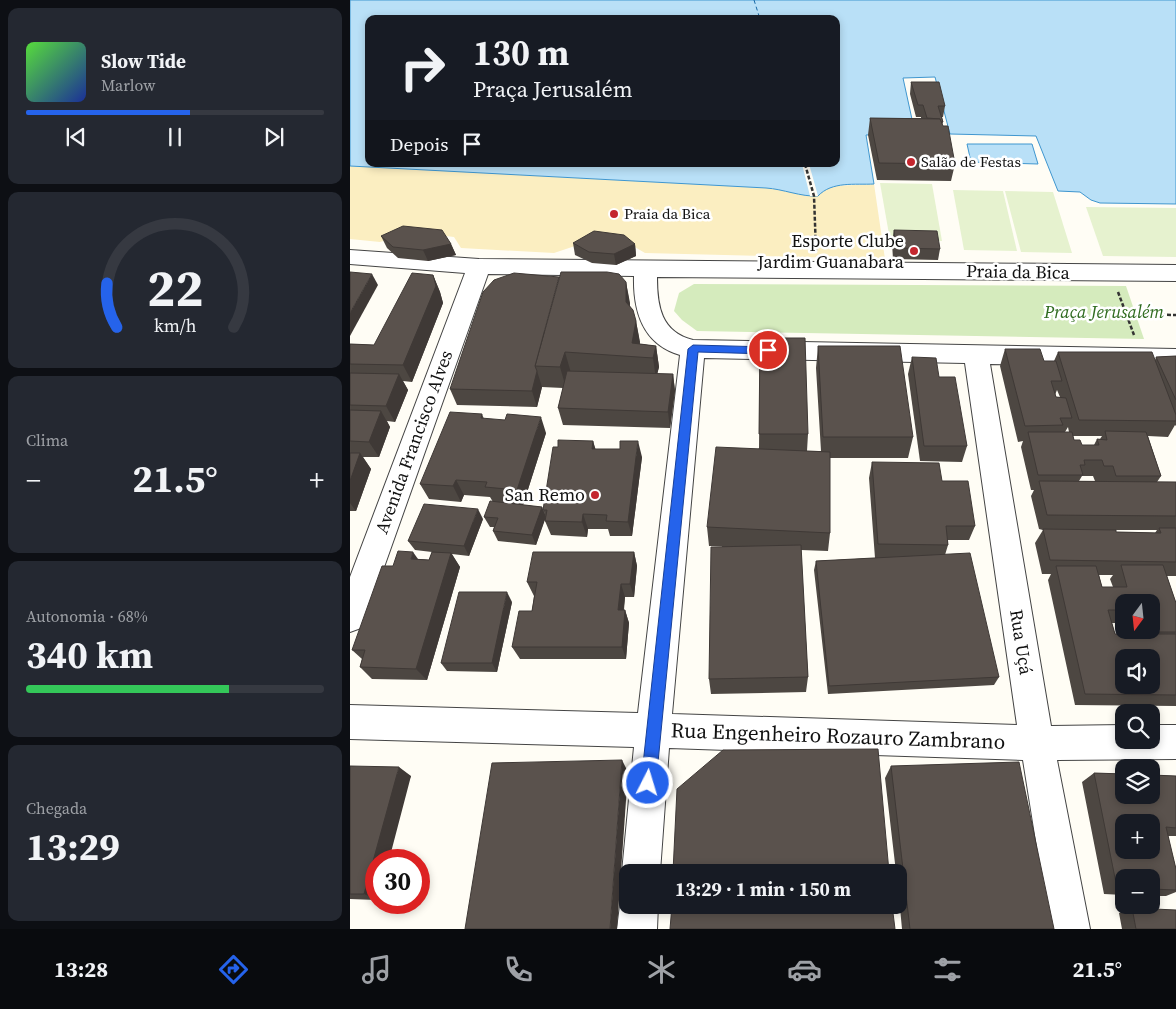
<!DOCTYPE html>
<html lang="pt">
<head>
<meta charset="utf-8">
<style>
	:root { --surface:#171b24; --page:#242831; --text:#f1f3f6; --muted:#9ea1a6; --line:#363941; --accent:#2563eb }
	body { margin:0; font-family:"Source Serif 4",serif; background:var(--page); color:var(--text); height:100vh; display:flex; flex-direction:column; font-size:19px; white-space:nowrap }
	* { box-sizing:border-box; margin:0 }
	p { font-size:16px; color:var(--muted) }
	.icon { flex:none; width:28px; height:28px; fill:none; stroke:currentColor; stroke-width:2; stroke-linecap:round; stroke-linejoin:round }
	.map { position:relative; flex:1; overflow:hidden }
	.panel { display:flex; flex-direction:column; gap:8px; padding:8px; background:#0d0f14; width:350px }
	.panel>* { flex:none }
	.hud { position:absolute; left:15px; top:15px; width:475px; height:152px; border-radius:10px; box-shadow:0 2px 8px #0003; background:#171b24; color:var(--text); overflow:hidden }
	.needle { width:32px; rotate:195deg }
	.buttons { position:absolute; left:765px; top:594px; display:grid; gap:10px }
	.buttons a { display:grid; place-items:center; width:45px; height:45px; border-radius:10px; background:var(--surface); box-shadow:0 2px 8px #0003; font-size:25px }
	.speed { position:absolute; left:15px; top:849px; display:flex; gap:10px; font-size:25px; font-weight:700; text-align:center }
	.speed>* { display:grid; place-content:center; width:65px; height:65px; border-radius:50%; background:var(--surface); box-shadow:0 2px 8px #0003; line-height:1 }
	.speed .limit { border:8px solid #d22; background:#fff; color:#111 }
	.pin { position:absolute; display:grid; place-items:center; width:42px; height:42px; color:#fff; margin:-21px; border:2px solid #fff; border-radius:50%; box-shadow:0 1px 5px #0007 }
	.me { position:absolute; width:55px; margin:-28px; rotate:5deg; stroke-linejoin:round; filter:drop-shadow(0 0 4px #0008) }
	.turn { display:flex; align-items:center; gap:18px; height:105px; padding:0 25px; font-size:22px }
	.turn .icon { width:65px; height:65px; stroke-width:2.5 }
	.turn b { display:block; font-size:35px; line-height:42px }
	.then { display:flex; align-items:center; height:48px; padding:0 25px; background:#0003; gap:10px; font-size:19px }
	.big { font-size:38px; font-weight:700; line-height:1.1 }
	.panel .widget { flex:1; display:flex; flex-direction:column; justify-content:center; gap:8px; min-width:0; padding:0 18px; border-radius:10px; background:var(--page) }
	.panel .dial { align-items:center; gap:0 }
	.dial svg { height:130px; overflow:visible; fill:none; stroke:var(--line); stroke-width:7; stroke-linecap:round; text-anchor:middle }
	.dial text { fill:var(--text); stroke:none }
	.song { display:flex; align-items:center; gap:15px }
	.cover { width:60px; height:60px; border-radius:8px; background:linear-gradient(135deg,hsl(110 70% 55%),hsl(230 70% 35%)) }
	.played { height:5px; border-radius:2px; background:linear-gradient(90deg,var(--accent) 55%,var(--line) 55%) }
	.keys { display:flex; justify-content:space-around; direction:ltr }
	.heat { display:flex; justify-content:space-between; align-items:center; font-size:28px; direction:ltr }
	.charge { height:8px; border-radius:4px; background:linear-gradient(90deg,#34c759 68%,var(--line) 0) }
	.trip { position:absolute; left:269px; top:864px; width:288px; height:50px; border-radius:10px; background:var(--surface); box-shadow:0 2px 8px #0003; font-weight:700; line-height:50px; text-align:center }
	.tab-bar { display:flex; height:80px; justify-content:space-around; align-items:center; background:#090b0e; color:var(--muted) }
	.tab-bar .icon { width:35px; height:35px }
	.tab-bar .current { color:var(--accent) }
	.tab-bar b { font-size:22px; color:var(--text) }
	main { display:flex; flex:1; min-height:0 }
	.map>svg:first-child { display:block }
	.green { fill:#d5ebbd }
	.sand { fill:#fbeec1 }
	.pitch { fill:#e6f2cf }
	.water { fill:#b9e0f7; stroke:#3f96cf; fill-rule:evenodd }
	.pier { fill:#fffdf5 }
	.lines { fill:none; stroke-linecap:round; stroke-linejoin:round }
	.ferry { stroke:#1768a6; stroke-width:1; stroke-dasharray:4 3; stroke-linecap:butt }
	.minor-casing { stroke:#444; stroke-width:2 }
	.path { stroke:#333; stroke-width:2.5; stroke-dasharray:4 2; stroke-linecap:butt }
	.minor { fill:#fff; fill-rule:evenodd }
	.wall { fill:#4d4742; fill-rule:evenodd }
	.shaded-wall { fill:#3f3936 }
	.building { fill:#5a524d; stroke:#3f3936; fill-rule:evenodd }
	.route { fill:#2563eb; stroke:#184099 }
	.poi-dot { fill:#c4262e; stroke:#fff; stroke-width:2 }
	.labels { text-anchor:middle; stroke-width:5; stroke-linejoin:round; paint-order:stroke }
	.far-poi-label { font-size:15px; fill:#111; stroke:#fff; text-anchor:start }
	.poi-label { font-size:18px; fill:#111; stroke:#fff; text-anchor:end }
	.street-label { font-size:18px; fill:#111; stroke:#fff }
	.park-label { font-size:18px; font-style:italic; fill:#2f6b1f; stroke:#fff }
	.near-street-label { font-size:21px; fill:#111; stroke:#fff }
</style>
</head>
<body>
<main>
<section class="panel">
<div class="widget">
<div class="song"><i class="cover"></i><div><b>Slow Tide</b><p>Marlow</p></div></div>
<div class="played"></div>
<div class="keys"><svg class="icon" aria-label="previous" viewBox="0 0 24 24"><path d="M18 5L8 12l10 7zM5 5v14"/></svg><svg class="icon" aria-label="pause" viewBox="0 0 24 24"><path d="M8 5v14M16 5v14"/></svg><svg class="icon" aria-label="next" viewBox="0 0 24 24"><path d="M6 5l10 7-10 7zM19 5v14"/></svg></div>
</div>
<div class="widget dial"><svg viewBox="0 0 100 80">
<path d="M14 69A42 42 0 1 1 86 69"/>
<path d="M14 69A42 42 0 0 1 8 42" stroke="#2563eb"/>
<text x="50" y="56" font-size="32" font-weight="700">22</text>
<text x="50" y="72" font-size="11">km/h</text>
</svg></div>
<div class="widget"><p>Clima</p>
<div class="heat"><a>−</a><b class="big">21.5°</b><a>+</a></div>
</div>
<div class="widget"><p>Autonomia · 68%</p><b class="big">340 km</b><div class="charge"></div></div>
<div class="widget"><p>Chegada</p><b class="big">13:29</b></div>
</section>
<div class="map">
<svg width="826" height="929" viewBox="0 0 826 929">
	<rect width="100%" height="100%" fill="#fffdf5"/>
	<!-- green -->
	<polygon class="green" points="344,284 776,286 794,339 347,331 332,320 324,311 329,293"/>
	<!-- sand -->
	<polygon class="sand" points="0,166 416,188 447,192 460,196 484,186 524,184 535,259 295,253 278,243 228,245 204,253 111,248 104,237 63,232 30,242 0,239"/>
	<!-- pitch -->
	<g class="pitch">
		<polygon points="530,183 582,184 592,241 540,240"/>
		<polygon points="603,190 653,191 667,251 614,250"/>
		<polygon points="655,191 703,192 722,253 671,252"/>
		<polygon points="736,207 826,208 826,257 753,256"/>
	</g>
	<!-- water -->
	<g class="water">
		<path d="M0 0H826V204L750 203 741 200 730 192 708 191 686 136 600 134 585 77 553 78 565 133 516 135 524 184C505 185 482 181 468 196 451 197 433 189 416 188L0 166ZM19 19H486V164H19Z"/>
		<polygon points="617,144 682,144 688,164 621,162"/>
	</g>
	<!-- pier -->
	<polygon class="pier" points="452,164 459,164 468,196 460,196"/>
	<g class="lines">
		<!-- ferry -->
		<polyline class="ferry" points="404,0 410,19"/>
		<defs>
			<g id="minor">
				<path d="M0 250 129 259 826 265V281L307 277C307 306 311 332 343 340L826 349V367L640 364 701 726 774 725V740H801V725H826V759L707 760 740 929H700L673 760 319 748 310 872H278V885L272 872 284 747 0 739V705L288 713 330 355C293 344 283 312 284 276L138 274 16 618 11 628 0 632V577L115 273 0 264ZM354 358 615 363 667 725 322 714Z"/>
				<polygon points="275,891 278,891 278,905 308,905 307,929 267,929 270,905"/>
			</g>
		</defs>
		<!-- minor casing -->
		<use href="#minor" class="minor-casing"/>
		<!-- path -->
		<g class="path">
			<polyline points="455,164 464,196 466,251"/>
			<polyline points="768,292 784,335"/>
			<polyline points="775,314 826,315"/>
		</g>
		<!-- minor -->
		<use href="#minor" class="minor"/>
	</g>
	<!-- wall -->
	<g class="wall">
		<polygon points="561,82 595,106 593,117 592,117 593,122 592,126 605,164 601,181 527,180 518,135 520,118 571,118 571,117 566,117 560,94"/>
		<polygon points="544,230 590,249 588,260 543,259 542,242"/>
		<polygon points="31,236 101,244 106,255 78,261 48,258 37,248"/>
		<polygon points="223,243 285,244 286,256 266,265 242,263 225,255"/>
		<polygon points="83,275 90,292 93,303 62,382 53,381 58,390 45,422 37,421 40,427 29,457 13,457 21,469 6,511 0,511 0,344 24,345"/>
		<polygon points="276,282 280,306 286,321 290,344 306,346 309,367 307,374 323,374 325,391 320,428 213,425 208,408 213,388 192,387 187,407 107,405 100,389"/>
		<polygon points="410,338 458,434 457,451 471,451 466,368 468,346 563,437 558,458 480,458 480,533 478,551 451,550 458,677 456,692 361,694 359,679 372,546 359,546 357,527 409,448"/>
		<path d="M655 349 694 361H704L708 352 805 360 806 357 826 356V426L825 425 818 437 798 436 811 476 807 482H826V576H817L826 603V706L725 705 698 580 701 574H692L685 543 693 530 689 529 681 496 684 490H681L671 447 673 441 668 442 650 366ZM707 390 710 397H706L705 395ZM718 427 719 432H715ZM723 436H752L750 439H747L744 445H732L724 440ZM732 476H743L745 481H729ZM766 530H807L805 533 766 532ZM749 575H763L760 579 763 587H752ZM774 602H801V630H775L776 634H765L762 623H773L774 626Z"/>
		<polygon points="562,357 589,377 617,446 612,462 570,461 558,374"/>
		<polygon points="132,414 134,419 196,433 173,505 192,507 196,517 193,510 208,447 243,441 245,449 292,457 282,536 260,536 258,529 238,529 237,537 201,535 195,521 195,518 186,545 148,541 143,531 144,527 140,527 134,517 143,502 140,497 114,495 111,502 79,499 70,484"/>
		<polygon points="522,462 592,481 625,526 619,540 598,540 598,545 595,555 649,677 644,685 478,694 464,570 466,561 525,558 519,478"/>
		<polygon points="133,519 119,556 102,554 110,567 77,680 22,679 10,667 12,659 2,650 43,566 69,559 79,560 82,552 65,550 58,541"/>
		<polygon points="284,552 287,566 284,597 275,597 274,610 275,610 279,623 276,659 170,659 162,647 182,611 184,596 177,582"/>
		<polygon points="162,602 147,672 97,671 91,663"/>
		<polygon points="0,766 61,776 26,860 26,900 0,899"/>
		<polygon points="541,766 704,929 552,929 548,886 548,872 546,872 535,778"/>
		<polygon points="744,773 826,776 826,836 818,836 826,869 826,892 816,896 801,896 801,878 774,878 774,895 754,894 732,782"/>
		<polygon points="782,908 826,929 772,929 769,913"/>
	</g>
	<!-- shaded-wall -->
	<g class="shaded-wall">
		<polygon points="101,244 106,255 78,261 73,250"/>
		<polygon points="285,244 286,256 266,265 264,254"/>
		<polygon points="22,274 28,285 0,336 0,313"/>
		<polygon points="83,275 90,292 93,303 62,382 53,365"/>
		<polygon points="276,282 280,303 280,324 276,302"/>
		<polygon points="286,321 290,342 287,357 282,343"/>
		<polygon points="306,346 309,367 306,379 303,358"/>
		<polygon points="215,352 221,373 216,388 210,367"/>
		<polygon points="187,371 192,387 187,407 182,391"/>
		<polygon points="49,374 58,390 45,422 36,406"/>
		<polygon points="323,374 325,391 320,428 318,412"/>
		<polygon points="31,411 40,427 29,457 19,442"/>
		<polygon points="191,417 196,433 173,505 167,490"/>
		<polygon points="243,441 248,457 242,449"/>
		<polygon points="288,441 292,457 282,536 278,522"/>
		<polygon points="10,453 21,469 6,511 0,503 0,481"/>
		<polygon points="106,480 114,495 111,502 103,486"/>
		<polygon points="192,507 196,517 186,545 182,535"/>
		<polygon points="128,509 133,519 119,556 114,546"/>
		<polygon points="233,514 238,529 237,537 232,522"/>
		<polygon points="63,552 73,566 61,559"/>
		<polygon points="284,552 287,566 284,597 280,584"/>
		<polygon points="101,553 110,567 77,680 66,669"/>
		<polygon points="271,584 275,597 272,623 268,610"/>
		<polygon points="157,592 162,602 147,672 142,663"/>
		<polygon points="275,610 279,623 276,659 272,647"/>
		<polygon points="272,760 278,772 267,929 260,929"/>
		<polygon points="49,767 61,776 39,860 26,860 26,899 14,894"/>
	</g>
	<!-- building -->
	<g class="building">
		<polygon points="561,82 589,82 595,106 588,106 593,122 591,122 590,119 577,118 573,105 568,105"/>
		<polygon points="520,118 590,119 593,126 598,126 605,164 529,163"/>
		<polygon points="53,226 92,230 101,244 73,250 43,247 31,236"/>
		<polygon points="544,230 587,231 590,249 545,248"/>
		<polygon points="244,231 274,235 285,244 264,254 239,252 223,243"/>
		<polygon points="0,272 22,274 0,313"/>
		<polygon points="211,272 257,272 269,274 276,282 276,302 283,310 286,321 282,343 306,346 303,358 215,352 210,367 185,366"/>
		<polygon points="62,273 83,275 86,286 53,365 0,364 0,344 24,345"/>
		<polygon points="164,273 209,277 185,366 187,371 182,391 100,389 133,292 144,280"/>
		<polygon points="410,338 455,338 458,434 409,434"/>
		<polygon points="468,346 550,346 563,437 473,437"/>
		<polygon points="655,349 690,349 694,361 706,361 712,381 701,381 706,397 716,398 722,418 710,418 713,425 675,426"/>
		<polygon points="708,352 802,352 826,415 826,421 729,420"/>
		<polygon points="826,356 826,400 806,357"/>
		<polygon points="562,357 586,358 589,377 605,377 617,446 574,446"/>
		<polygon points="217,371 323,374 318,412 208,408"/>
		<polygon points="0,373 49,374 36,406 0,405"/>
		<polygon points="0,410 31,411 19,442 0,441"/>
		<polygon points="100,412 132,414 131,418 155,420 157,414 191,417 167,490 135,487 137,482 106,480 103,486 70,484"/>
		<polygon points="755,431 796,432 811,476 766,476 763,466 754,466 752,460 734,460 735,465 730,465 733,475 688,475 678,432 722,432 724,440 730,440 732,445 749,445 747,439 757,440"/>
		<polygon points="208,440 243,441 242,449 270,449 270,441 288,441 278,522 256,521 257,515 233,514 232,522 195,521 197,510 193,510 203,447 208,447"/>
		<polygon points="366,447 480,452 480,533 357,527"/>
		<polygon points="0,453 10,453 0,481"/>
		<polygon points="522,462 589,463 592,481 618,481 625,526 596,526 598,545 528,544"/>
		<polygon points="689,481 826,482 826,516 697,515"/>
		<polygon points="140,501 192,507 182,535 143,531 148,518 134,517"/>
		<polygon points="74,504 128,509 114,546 58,541"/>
		<polygon points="809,528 826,528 826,562 700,560 693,529 766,530 766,532 811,533"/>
		<polygon points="451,545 458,677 359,679 361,547"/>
		<polygon points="48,551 63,552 61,559 79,560 82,552 101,553 66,669 10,667 15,650 2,650 32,566 43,566"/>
		<polygon points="183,552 284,552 280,584 271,584 268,610 275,610 272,647 162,647 169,611 182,611 187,582 177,582"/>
		<polygon points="620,553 649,677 479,686 466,561"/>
		<path d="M771 565H813L826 603V632H790V630H801V602H774V610H758L765 634H826V695L735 694 706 566H746L752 587H777ZM774 658H801V685H774Z"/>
		<polygon points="109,592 157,592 142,663 91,663"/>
		<polygon points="528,749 539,872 323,872 327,789 373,750"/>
		<polygon points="272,760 260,929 115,929 142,763"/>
		<polygon points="669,762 704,929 560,929 541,766"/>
		<polygon points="0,766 49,767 14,894 0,894"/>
		<path d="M744 773 774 774V795H801V775L826 776V828L816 827 826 869V890L801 889V878H774V888H767ZM774 822H801V850H774Z"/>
		<polygon points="322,905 542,905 545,929 320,929"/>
		<polygon points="782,908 826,910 826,929 786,929"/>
	</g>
	<!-- route -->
	<polygon class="route" points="343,345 418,347 424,350 418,354 348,352 306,783 304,788 298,790 293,788 291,783 338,349"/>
	<!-- markers -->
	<g class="poi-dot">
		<circle cx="561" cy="162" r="5"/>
		<circle cx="264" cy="214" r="5"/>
		<circle cx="564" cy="251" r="5"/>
		<circle cx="245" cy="495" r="5"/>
	</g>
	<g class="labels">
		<!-- far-poi labels -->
		<g class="far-poi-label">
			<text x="571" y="167">Salão de Festas</text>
			<text x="274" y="219">Praia da Bica</text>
		</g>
		<!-- poi labels -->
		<g class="poi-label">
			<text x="554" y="247">Esporte Clube<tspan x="554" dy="21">Jardim Guanabara</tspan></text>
			<text x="235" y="501">San Remo</text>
		</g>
		<!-- street labels -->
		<g class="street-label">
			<text transform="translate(668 272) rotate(1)" y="6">Praia da Bica</text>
			<text transform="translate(64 442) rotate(-70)" y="6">Avenida Francisco Alves</text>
			<text transform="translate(671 642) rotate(81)" y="6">Rua Uçá</text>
		</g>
		<!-- park labels -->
		<g class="park-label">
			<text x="754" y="318">Praça Jerusalém</text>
		</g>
		<!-- near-street labels -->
		<g class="near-street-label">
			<text transform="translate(488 736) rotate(2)" y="7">Rua Engenheiro Rozauro Zambrano</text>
		</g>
	</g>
</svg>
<div class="buttons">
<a><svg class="needle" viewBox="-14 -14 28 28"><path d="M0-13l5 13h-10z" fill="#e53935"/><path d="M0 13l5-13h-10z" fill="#9ea1a6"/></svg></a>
<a><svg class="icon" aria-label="sound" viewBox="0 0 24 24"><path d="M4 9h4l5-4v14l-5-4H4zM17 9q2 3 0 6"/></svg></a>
<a><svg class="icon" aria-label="search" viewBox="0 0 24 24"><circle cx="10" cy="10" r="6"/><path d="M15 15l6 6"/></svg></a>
<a><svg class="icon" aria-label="layers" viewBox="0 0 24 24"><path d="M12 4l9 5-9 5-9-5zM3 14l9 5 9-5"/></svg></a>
<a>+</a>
<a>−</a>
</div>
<div class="speed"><div class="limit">30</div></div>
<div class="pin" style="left:418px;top:350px;background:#d93025"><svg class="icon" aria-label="arrive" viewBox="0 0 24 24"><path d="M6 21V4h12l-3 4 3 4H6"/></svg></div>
<svg class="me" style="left:298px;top:783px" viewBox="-20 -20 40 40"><circle r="17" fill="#2563eb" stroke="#fff" stroke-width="3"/><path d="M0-11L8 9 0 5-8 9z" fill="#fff"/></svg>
<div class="trip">13:29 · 1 min · 150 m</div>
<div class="hud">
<div class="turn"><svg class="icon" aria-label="right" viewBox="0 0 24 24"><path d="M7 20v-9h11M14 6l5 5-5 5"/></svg><div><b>130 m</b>Praça Jerusalém</div></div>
<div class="then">Depois<svg class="icon" aria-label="arrive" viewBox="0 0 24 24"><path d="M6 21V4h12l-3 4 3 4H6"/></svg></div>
</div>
</div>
</main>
<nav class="tab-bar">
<b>13:28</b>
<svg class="icon current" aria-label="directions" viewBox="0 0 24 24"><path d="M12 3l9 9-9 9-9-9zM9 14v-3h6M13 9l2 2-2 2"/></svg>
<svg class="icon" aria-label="music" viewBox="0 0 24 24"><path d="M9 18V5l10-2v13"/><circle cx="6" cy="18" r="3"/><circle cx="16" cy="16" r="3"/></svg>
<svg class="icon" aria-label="phone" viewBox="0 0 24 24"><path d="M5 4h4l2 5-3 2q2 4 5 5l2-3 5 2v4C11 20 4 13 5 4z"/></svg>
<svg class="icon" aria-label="climate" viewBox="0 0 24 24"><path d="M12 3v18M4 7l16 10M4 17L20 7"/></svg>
<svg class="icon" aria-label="car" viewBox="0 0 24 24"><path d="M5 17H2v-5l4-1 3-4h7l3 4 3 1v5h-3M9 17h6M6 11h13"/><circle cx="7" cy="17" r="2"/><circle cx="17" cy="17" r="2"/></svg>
<svg class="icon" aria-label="filters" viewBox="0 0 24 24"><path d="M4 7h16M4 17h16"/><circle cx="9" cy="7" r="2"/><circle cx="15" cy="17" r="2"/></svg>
<b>21.5°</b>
</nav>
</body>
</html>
